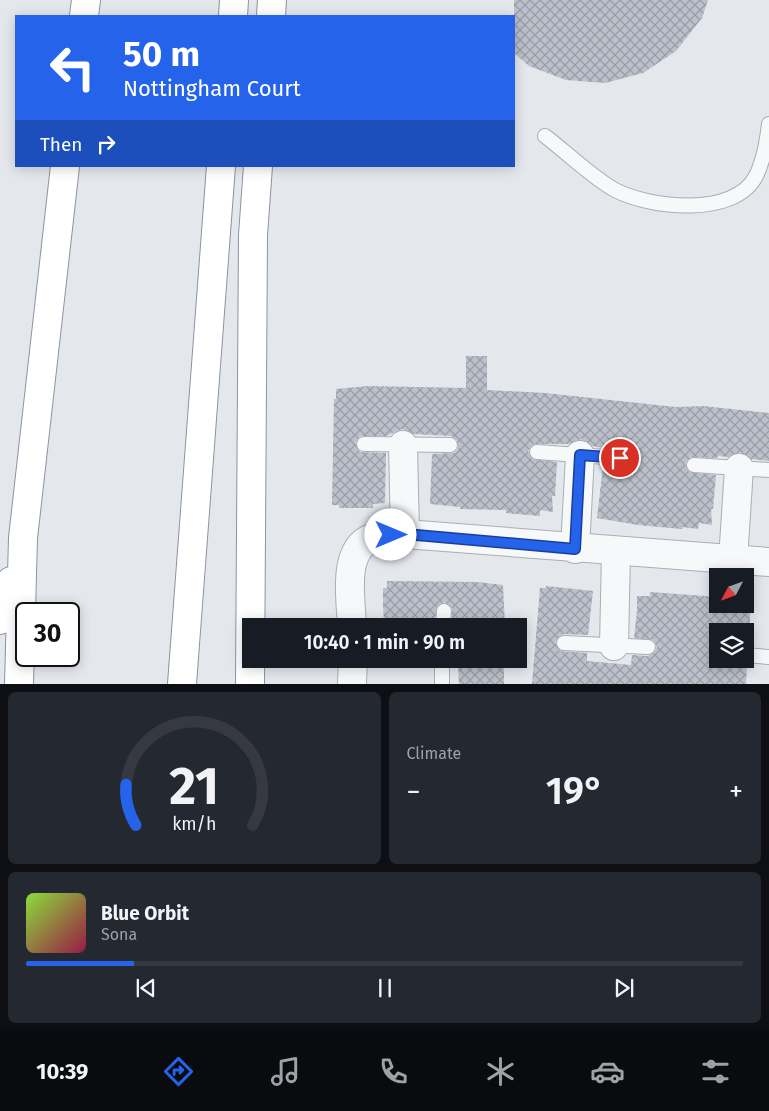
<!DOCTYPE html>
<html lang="en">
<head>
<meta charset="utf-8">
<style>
	:root { --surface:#171b24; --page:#242831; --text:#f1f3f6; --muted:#9ea1a6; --line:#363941; --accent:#2563eb }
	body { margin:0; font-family:"Fira Sans",sans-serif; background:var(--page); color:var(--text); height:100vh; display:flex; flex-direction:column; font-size:19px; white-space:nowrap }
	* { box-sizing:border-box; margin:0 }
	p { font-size:16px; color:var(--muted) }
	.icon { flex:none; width:28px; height:28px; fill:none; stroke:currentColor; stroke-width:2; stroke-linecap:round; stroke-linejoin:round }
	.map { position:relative; height:684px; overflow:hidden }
	.panel { display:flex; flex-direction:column; gap:8px; padding:8px; background:#0d0f14; flex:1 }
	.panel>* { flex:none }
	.guide { position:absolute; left:15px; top:15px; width:500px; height:152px; border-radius:0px; box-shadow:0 2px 12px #0003; background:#2563eb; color:#fff; overflow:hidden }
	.needle { width:32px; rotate:229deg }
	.buttons { position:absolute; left:709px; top:568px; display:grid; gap:10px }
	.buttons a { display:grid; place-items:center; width:45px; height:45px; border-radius:0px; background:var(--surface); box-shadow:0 2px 12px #0003; font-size:25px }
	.speed { position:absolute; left:15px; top:602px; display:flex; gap:10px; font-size:25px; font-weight:700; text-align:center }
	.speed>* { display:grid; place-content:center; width:65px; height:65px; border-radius:50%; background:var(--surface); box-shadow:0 2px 12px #0003; line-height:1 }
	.speed .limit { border:2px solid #111; border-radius:8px; background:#fff; color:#111 }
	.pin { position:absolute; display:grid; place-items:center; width:42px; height:42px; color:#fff; margin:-21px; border:2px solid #fff; border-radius:50%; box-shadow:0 1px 5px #0007 }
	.me { position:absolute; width:55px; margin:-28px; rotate:90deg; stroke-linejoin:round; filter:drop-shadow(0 0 4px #0008) }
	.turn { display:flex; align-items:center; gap:18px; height:105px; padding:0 25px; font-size:22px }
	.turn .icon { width:65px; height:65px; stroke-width:2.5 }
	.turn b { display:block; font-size:35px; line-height:42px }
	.then { display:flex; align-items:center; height:48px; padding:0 25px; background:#0003; gap:10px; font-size:19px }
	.big { font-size:38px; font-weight:600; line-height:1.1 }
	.panel .card { flex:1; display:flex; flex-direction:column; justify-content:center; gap:8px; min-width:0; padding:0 18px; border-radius:8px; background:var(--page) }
	.panel .dial { align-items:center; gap:0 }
	.dial svg { height:130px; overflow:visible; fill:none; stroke:var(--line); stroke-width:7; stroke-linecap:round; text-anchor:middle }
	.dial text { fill:var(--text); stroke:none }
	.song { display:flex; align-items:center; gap:15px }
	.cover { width:60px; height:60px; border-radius:8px; background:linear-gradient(135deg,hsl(90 70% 55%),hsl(340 70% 35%)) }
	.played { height:5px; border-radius:2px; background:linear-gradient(90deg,var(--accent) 15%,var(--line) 15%) }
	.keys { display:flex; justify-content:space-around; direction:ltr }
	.heat { display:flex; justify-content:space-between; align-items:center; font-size:28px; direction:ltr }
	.panel .tiles { flex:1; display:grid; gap:8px; grid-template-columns:1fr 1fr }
	.card:last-child { grid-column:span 2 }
	.trip { position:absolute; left:242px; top:618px; width:285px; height:50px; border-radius:0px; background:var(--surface); box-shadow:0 2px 12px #0003; font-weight:600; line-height:50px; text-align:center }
	.tabs { display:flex; height:80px; justify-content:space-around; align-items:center; background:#090b0e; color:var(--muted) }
	.tabs .icon { width:35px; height:35px }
	.tabs .current { color:var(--accent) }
	.tabs b { font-size:22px; color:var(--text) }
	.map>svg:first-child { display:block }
	.building { fill:url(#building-cross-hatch) }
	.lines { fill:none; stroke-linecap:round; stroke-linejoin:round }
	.service-casing { stroke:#a9aeb7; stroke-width:16 }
	.minor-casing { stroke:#a9aeb7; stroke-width:30 }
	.motorway-casing { stroke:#8b94a3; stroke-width:30 }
	.service { stroke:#f7f8fa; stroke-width:14 }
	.minor { stroke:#f7f8fa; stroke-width:28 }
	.motorway { stroke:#fff; stroke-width:28 }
	.route-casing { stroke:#184099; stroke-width:12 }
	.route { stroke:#2563eb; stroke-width:9 }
</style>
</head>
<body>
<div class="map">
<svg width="769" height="684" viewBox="0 0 769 684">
	<defs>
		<pattern id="building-cross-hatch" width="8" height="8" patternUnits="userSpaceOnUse" patternTransform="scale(1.25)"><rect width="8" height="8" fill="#bbc0ca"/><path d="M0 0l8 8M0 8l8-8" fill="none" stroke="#989da6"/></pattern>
	</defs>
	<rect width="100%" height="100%" fill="#e4e7ec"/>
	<!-- building -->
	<g class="building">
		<polygon points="514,0 708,0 702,18 676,51 643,73 605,83 566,80 529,66 514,53"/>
		<polygon points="466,356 487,356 487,390 545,393 676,407 703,406 769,413 769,461 751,459 740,452 729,457 718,456 717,458 691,457 685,464 689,472 716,475 713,509 711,509 712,525 699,523 698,529 682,527 682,529 638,525 597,518 603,466 624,466 629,458 624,451 592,446 581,439 570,444 534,444 528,451 532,459 557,462 555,496 552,496 553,512 540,510 540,516 506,513 506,510 460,509 460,507 430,504 432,454 454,453 458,449 457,440 451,436 414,434 402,429 386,436 360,436 355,443 360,452 386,453 385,503 373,504 373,508 339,508 339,505 332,505 334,399 336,399 336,389 368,386 466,388"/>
		<polygon points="387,581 477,582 503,585 505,626 452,626 452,608 444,602 437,607 434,626 389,626 389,622 384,622 383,605 383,588 387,588"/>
		<polygon points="546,586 593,591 588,635 564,634 560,636 555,642 560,651 587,653 587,661 631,665 632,655 648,656 655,652 657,647 653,640 634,638 637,611 637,596 650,596 650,592 718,597 718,604 751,603 748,646 745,646 745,631 718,631 718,659 737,659 747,664 746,684 532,684 540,588 546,588"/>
		<polygon points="458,663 504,663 504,684 459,684"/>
	</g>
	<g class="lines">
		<defs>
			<g id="service">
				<path d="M545 136C565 151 594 179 615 190 650 208 734 218 756 176 764 160 767 141 769 124"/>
				<polyline points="364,444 450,445"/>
				<polyline points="537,452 620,458"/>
				<polyline points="694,465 769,470"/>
				<polyline points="443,626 444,611"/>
				<polyline points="564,643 648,647"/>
				<polyline points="745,655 769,657"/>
				<polyline points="442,684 442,659"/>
			</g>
			<g id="minor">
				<polyline points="403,445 405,534"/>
				<polyline points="575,549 580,455"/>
				<polyline points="733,560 739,468"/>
				<path d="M352 626C351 599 340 544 378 536 386 534 397 535 405 534L769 562"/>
				<polyline points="614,646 616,552"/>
				<polyline points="352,684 353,659"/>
			</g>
			<g id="motorway">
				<polyline points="84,16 86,0"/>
				<polyline points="233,16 234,0"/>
				<polyline points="271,16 272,0"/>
				<polyline points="0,620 11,581"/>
				<polyline points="19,684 23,538 65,166"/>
				<polyline points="182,684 221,166"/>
				<polyline points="250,684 253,235 258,166"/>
			</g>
		</defs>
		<!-- service casing -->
		<use href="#service" class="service-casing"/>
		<!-- minor casing -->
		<use href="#minor" class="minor-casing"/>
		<!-- motorway casing -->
		<use href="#motorway" class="motorway-casing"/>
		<!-- service -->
		<use href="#service" class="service"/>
		<!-- minor -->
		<use href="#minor" class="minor"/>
		<!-- motorway -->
		<use href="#motorway" class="motorway"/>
	</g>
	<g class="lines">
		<defs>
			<polyline id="route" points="391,535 405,534 575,549 580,455 620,458"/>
		</defs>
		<!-- route casing -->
		<use href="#route" class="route-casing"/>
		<!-- route -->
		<use href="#route" class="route"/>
	</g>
</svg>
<div class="buttons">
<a><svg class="needle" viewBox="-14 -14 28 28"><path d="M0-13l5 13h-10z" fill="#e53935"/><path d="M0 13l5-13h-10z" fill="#9ea1a6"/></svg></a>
<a><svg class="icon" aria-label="layers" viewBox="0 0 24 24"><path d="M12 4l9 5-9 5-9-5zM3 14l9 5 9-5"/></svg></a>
</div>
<div class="speed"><div class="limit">30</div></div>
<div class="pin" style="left:620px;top:458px;background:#d93025"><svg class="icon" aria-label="arrive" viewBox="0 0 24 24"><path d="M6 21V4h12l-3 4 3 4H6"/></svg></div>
<svg class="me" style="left:391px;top:535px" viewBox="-20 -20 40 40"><circle r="19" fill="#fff"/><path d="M0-13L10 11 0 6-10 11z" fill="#2563eb"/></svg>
<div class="trip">10:40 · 1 min · 90 m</div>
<div class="guide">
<div class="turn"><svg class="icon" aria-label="left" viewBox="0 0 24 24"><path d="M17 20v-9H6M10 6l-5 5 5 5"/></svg><div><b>50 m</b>Nottingham Court</div></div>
<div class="then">Then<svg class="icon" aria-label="right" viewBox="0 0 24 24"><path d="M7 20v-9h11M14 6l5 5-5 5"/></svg></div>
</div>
</div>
<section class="panel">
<div class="tiles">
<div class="card dial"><svg viewBox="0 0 100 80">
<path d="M14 69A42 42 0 1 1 86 69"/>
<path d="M14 69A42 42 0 0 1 8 44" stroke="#2563eb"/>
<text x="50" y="56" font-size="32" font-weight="700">21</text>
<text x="50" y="72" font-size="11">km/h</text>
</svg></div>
<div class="card"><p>Climate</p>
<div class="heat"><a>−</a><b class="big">19°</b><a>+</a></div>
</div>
<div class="card">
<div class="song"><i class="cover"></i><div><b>Blue Orbit</b><p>Sona</p></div></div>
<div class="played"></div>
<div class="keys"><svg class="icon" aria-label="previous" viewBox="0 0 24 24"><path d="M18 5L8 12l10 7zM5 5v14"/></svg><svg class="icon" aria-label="pause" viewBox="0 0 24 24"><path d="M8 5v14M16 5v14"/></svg><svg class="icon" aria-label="next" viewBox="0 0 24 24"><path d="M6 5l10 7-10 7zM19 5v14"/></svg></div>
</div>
</div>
</section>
<nav class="tabs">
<b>10:39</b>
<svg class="icon current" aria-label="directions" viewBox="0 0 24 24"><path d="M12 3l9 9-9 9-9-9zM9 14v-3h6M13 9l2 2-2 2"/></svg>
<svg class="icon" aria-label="music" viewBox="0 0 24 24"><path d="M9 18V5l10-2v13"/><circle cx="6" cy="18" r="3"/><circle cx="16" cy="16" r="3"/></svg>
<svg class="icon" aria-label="phone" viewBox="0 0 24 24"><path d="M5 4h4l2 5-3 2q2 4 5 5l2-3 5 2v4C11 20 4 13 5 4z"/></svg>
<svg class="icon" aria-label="climate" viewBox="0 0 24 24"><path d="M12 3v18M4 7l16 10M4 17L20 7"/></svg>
<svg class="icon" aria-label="car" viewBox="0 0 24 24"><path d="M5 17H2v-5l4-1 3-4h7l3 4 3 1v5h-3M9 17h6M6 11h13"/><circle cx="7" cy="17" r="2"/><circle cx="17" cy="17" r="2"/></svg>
<svg class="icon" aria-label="filters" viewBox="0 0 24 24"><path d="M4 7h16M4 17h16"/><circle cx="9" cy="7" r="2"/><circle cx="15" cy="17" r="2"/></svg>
</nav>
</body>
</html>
